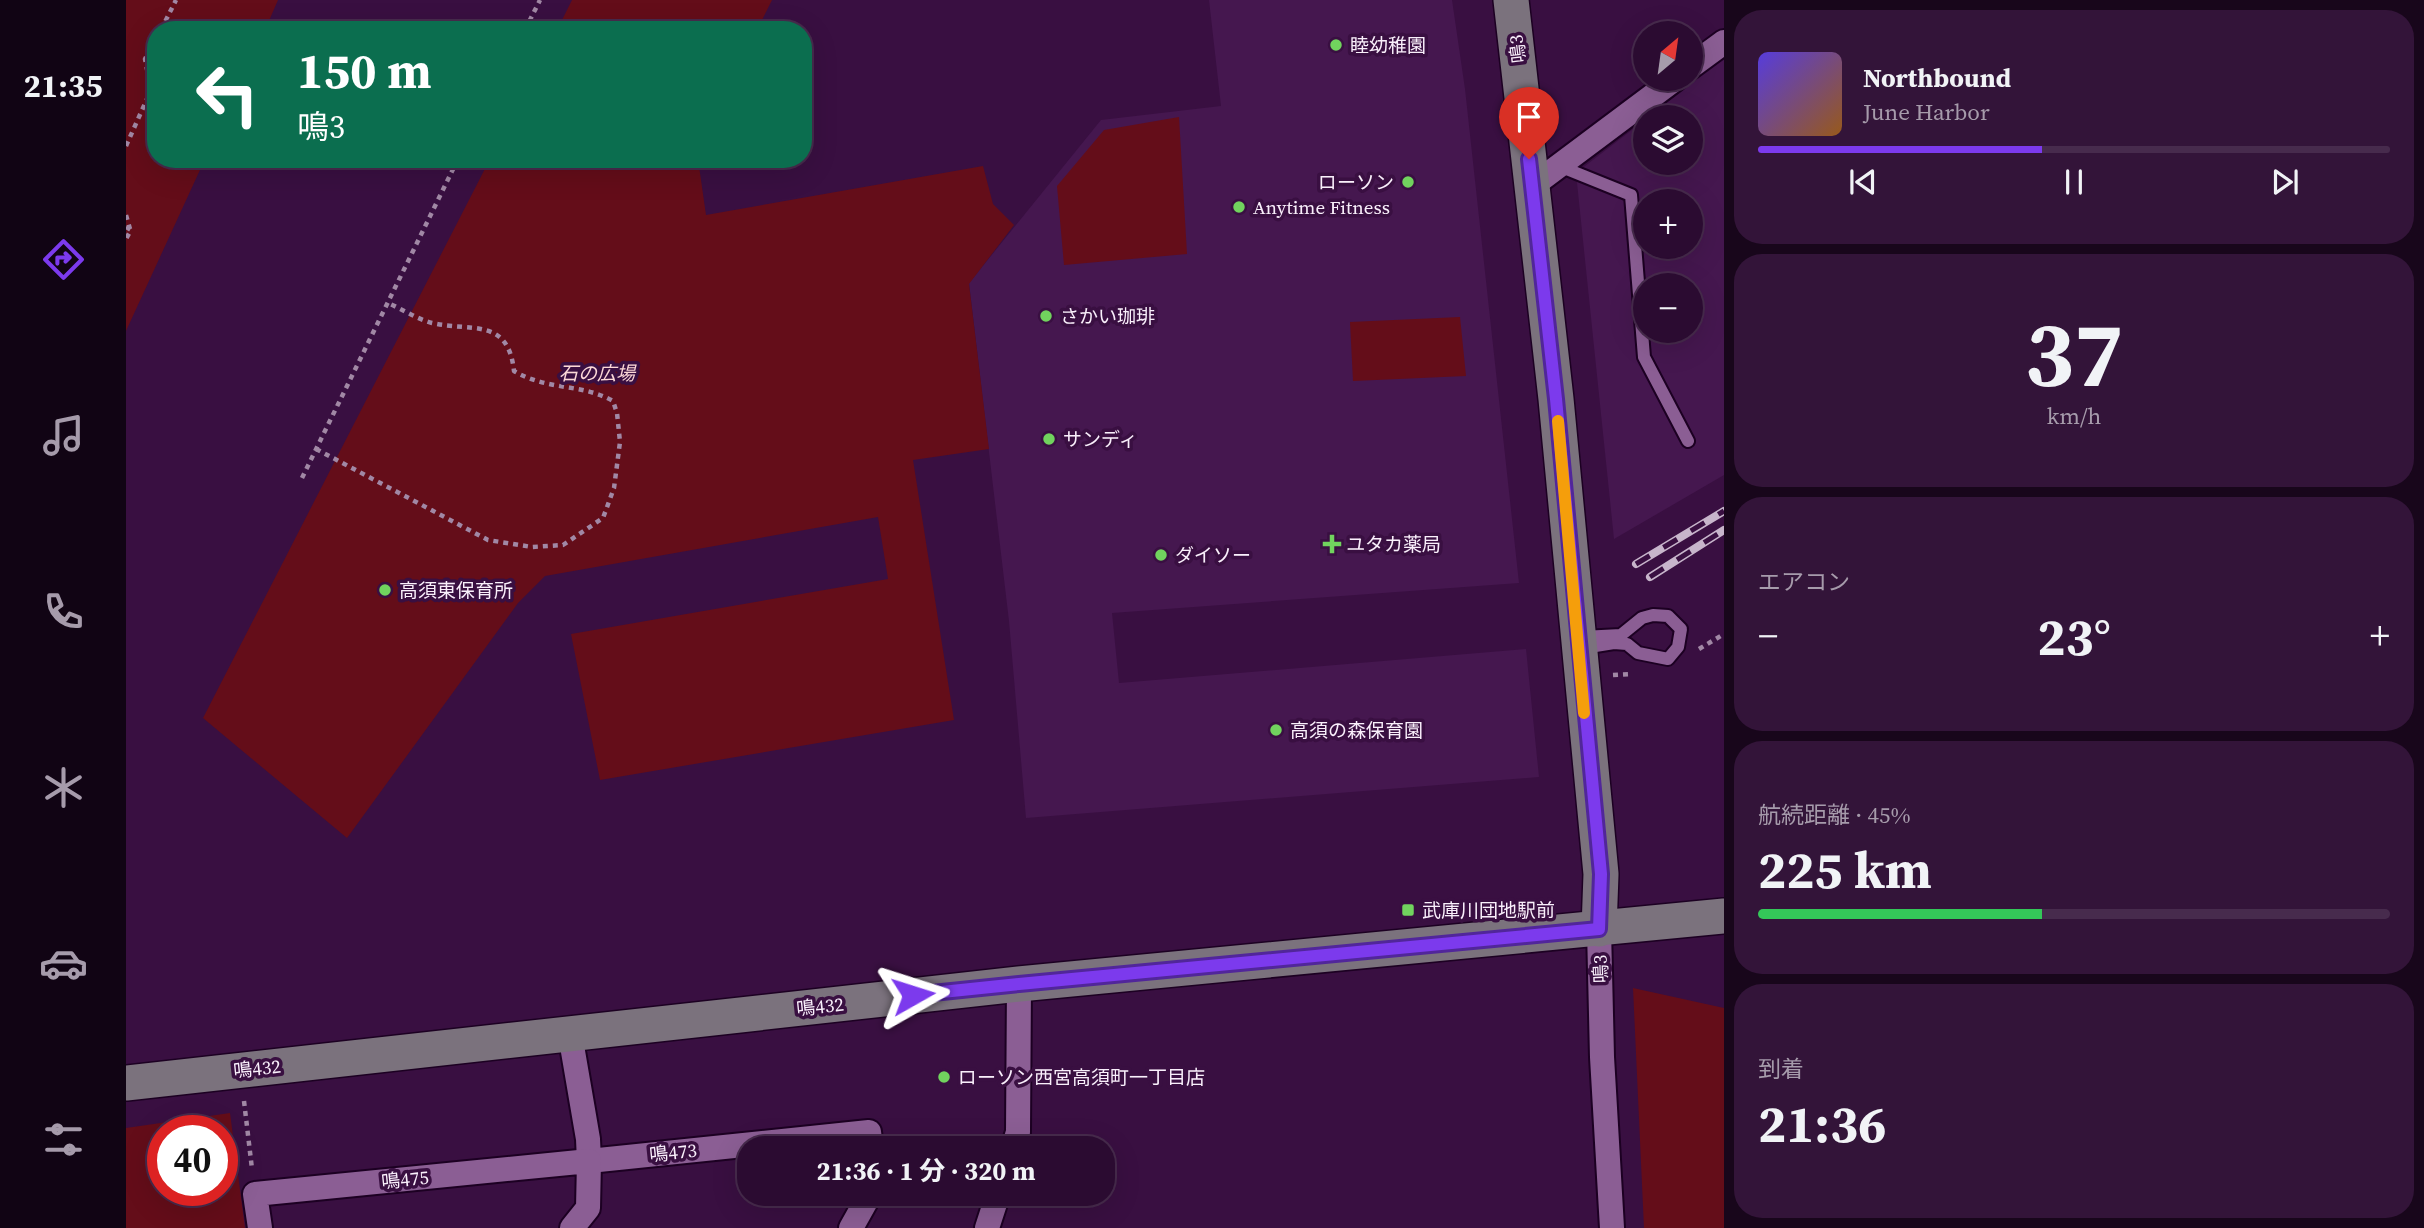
<!DOCTYPE html>
<html lang="ja">
<head>
<meta charset="utf-8">
<style>
	:root { --surface:#2b0b31; --page:#331439; --text:#f1f3f6; --muted:#a69bab; --line:#472b4d; --accent:#7c3aed }
	body { margin:0; font-family:"Source Serif 4","Noto Sans JP",serif; background:var(--page); color:var(--text); height:100vh; display:flex; flex-direction:column; font-size:26px; white-space:nowrap }
	* { box-sizing:border-box; margin:0 }
	p { font-size:23px; color:var(--muted) }
	.icon { flex:none; width:38px; height:38px; fill:none; stroke:currentColor; stroke-width:2; stroke-linecap:round; stroke-linejoin:round }
	.map { position:relative; flex:1; overflow:hidden }
	.details { display:flex; flex-direction:column; gap:10px; padding:10px; background:#18061b; width:700px }
	.details>* { flex:none }
	.banner { position:absolute; left:21px; top:21px; width:665px; height:147px; border-radius:28px; box-shadow:0 7px 28px #0002,0 0 0 2px var(--line); background:#0b6e4f; color:#fff; overflow:hidden }
	.needle { width:46px; rotate:29deg }
	.buttons { position:absolute; left:1507px; top:21px; display:grid; gap:14px }
	.buttons a { display:grid; place-items:center; width:70px; height:70px; border-radius:50%; background:var(--surface); box-shadow:0 7px 28px #0002,0 0 0 2px var(--line); font-size:35px }
	.speed { position:absolute; left:21px; top:1115px; display:flex; gap:14px; font-size:35px; font-weight:700; text-align:center }
	.speed>* { display:grid; place-content:center; width:91px; height:91px; border-radius:50%; background:var(--surface); box-shadow:0 7px 28px #0002,0 0 0 2px var(--line); line-height:1 }
	.speed .limit { border:10px solid #d22; background:#fff; color:#111 }
	.pin { position:absolute; display:grid; place-items:center; width:60px; height:60px; color:#fff; margin:-72px -30px; border-radius:50% 50% 50% 0; rotate:-45deg; box-shadow:0 0 7px #0007 }
	.pin .icon { rotate:45deg }
	.me { position:absolute; width:77px; margin:-38px; rotate:84deg; stroke-linejoin:round; filter:drop-shadow(0 0 5px #0008) }
	.turn { display:flex; align-items:center; gap:24px; height:147px; padding:0 35px; font-size:32px }
	.turn .icon { width:91px; height:91px; stroke-width:2.5 }
	.turn b { display:block; font-size:49px; line-height:60px }
	.big { font-size:52px; font-weight:700; line-height:1.1 }
	.details .card { flex:1; display:flex; flex-direction:column; justify-content:center; gap:10px; min-width:0; padding:0 24px; border-radius:28px; background:var(--page) }
	.details .dial { align-items:center; gap:0 }
	.dial b { font-size:91px; line-height:1 }
	.song { display:flex; align-items:center; gap:21px }
	.cover { width:84px; height:84px; border-radius:10px; background:linear-gradient(135deg,hsl(250 70% 55%),hsl(30 70% 35%)) }
	.played { height:7px; border-radius:4px; background:linear-gradient(90deg,var(--accent) 45%,var(--line) 45%) }
	.keys { display:flex; justify-content:space-around; direction:ltr }
	.heat { display:flex; justify-content:space-between; align-items:center; font-size:38px; direction:ltr }
	.charge { height:10px; border-radius:5px; background:linear-gradient(90deg,#34c759 45%,var(--line) 0) }
	.trip { position:absolute; left:611px; top:1136px; width:378px; height:70px; border-radius:28px; background:var(--surface); box-shadow:0 7px 28px #0002,0 0 0 2px var(--line); font-weight:700; line-height:70px; text-align:center }
	main { display:flex; flex:1; min-height:0 }
	.tabs { display:flex; flex-direction:column; width:126px; justify-content:space-around; align-items:center; background:#110414; color:var(--muted) }
	.tabs .icon { width:49px; height:49px }
	.tabs .current { color:var(--accent) }
	.tabs b { font-size:32px; color:var(--text) }
	.map>svg:first-child { display:block }
	.built { fill:#45174f; fill-rule:evenodd }
	.green { fill:#640d19; fill-rule:evenodd }
	.lines { fill:none; stroke-linecap:round; stroke-linejoin:round }
	.lane-casing { stroke:#1c0022; stroke-width:16 }
	.street-casing { stroke:#1c0022; stroke-width:28 }
	.secondary-casing { stroke:#1c0022; stroke-width:38 }
	.path { stroke:#a188a5; stroke-width:4.5; stroke-dasharray:5 5; stroke-linecap:butt }
	.lane { stroke:#8b5e94; stroke-width:12 }
	.street { stroke:#8b5e94; stroke-width:24 }
	.secondary { stroke:#7b727d; stroke-width:35 }
	.rail-casing { stroke:#c7b5cb; stroke-width:8 }
	.rail { stroke:#390f41; stroke-width:5; stroke-dasharray:16; stroke-linecap:butt }
	.route-casing { stroke:#51269a; stroke-width:18 }
	.route { stroke:#7c3aed; stroke-width:12 }
	.slow { stroke:#f59e0b; stroke-width:12 }
	.poi-dot { fill:#71d35e; stroke:#390f41; stroke-width:2.5 }
	.labels { text-anchor:middle; stroke-width:7; stroke-linejoin:round; paint-order:stroke }
	.poi-label { font-size:19px; fill:#f9effb; stroke:#390f41; text-anchor:start }
	.street-label { font-size:19px; fill:#f9effb; stroke:#390f41 }
	.park-label { font-size:19px; font-style:italic; fill:#fcd8d7; stroke:#390f41 }
</style>
</head>
<body>
<main>
<nav class="tabs">
<b>21:35</b>
<svg class="icon current" aria-label="directions" viewBox="0 0 24 24"><path d="M12 3l9 9-9 9-9-9zM9 14v-3h6M13 9l2 2-2 2"/></svg>
<svg class="icon" aria-label="music" viewBox="0 0 24 24"><path d="M9 18V5l10-2v13"/><circle cx="6" cy="18" r="3"/><circle cx="16" cy="16" r="3"/></svg>
<svg class="icon" aria-label="phone" viewBox="0 0 24 24"><path d="M5 4h4l2 5-3 2q2 4 5 5l2-3 5 2v4C11 20 4 13 5 4z"/></svg>
<svg class="icon" aria-label="climate" viewBox="0 0 24 24"><path d="M12 3v18M4 7l16 10M4 17L20 7"/></svg>
<svg class="icon" aria-label="car" viewBox="0 0 24 24"><path d="M5 17H2v-5l4-1 3-4h7l3 4 3 1v5h-3M9 17h6M6 11h13"/><circle cx="7" cy="17" r="2"/><circle cx="17" cy="17" r="2"/></svg>
<svg class="icon" aria-label="filters" viewBox="0 0 24 24"><path d="M4 7h16M4 17h16"/><circle cx="9" cy="7" r="2"/><circle cx="15" cy="17" r="2"/></svg>
</nav>
<div class="map">
<svg width="1598" height="1228" viewBox="0 0 1598 1228">
	<rect width="100%" height="100%" fill="#390f41"/>
	<!-- built -->
	<g class="built">
		<polygon points="1083,0 1326,0 1339,89 1393,583 986,613 993,683 1400,649 1413,777 900,818 883,621 843,283 975,120 1095,106"/>
		<path d="M1598 59V475L1488 539 1450 173 1519 120V163H1564V117H1522ZM1519 201H1564V247H1519ZM1519 285H1564V331H1519Z"/>
	</g>
	<!-- green -->
	<g class="green">
		<polygon points="0,0 152,0 139,30 30,30 30,159 79,159 0,331"/>
		<polygon points="446,0 646,0 631,30 431,30"/>
		<polygon points="1053,117 1061,254 938,265 931,186 978,130"/>
		<polygon points="364,159 572,159 580,215 857,166 867,204 888,225 843,284 863,449 787,460 828,720 474,780 445,634 762,579 752,517 419,576 392,603 221,838 77,718"/>
		<polygon points="1334,317 1340,376 1227,381 1224,322"/>
		<polygon points="1507,988 1598,1008 1598,1228 1518,1228"/>
		<path d="M104 1113 119 1228H0V1128ZM96 1130V1190H37V1130Z"/>
	</g>
	<g class="lines">
		<defs>
			<g id="lane">
				<polyline points="1433,166 1505,195 1518,357 1562,441"/>
				<polyline points="1456,637 1495,635 1516,618 1527,615 1542,616 1555,629 1552,647 1542,659 1512,653 1501,644 1488,643 1457,648"/>
			</g>
			<g id="street">
				<polyline points="1564,67 1598,42"/>
				<polyline points="1406,186 1549,79"/>
				<polyline points="1473,929 1476,1057 1486,1228"/>
				<polyline points="444,1034 462,1139 463,1161 743,1132 745,1148"/>
				<polyline points="887,1148 892,1132 893,984"/>
				<polyline points="134,1228 129,1194 463,1161 462,1208 446,1228"/>
				<polyline points="725,1228 744,1194"/>
				<polyline points="861,1228 872,1194"/>
			</g>
			<g id="secondary">
				<polyline points="1385,0 1430,399 1475,874 1473,929"/>
				<polyline points="0,1083 893,984 1598,916"/>
			</g>
		</defs>
		<!-- lane casing -->
		<use href="#lane" class="lane-casing"/>
		<!-- street casing -->
		<use href="#street" class="street-casing"/>
		<!-- secondary casing -->
		<use href="#secondary" class="secondary-casing"/>
		<!-- path -->
		<g class="path">
			<polyline points="35,30 50,0"/>
			<polyline points="399,30 414,0"/>
			<polyline points="0,146 25,90 19,59 30,39"/>
			<polyline points="0,215 4,229"/>
			<polyline points="0,227 5,230 0,239"/>
			<path d="M190 449 362 540 406 547 437 545 477 518 488 488 494 442 491 413 487 401C455 383 422 391 388 371 382 317 346 332 306 323 291 319 276 309 262 303"/>
			<polyline points="176,478 332,159"/>
			<polyline points="1573,649 1598,634"/>
			<polyline points="1487,675 1506,674"/>
			<polyline points="118,1101 126,1169"/>
		</g>
		<!-- lane -->
		<use href="#lane" class="lane"/>
		<!-- street -->
		<use href="#street" class="street"/>
		<!-- secondary -->
		<use href="#secondary" class="secondary"/>
		<defs>
			<g id="rail">
				<polyline points="1510,564 1598,511"/>
				<polyline points="1524,577 1598,530"/>
			</g>
		</defs>
		<!-- rail casing -->
		<use href="#rail" class="rail-casing"/>
		<!-- rail -->
		<use href="#rail" class="rail"/>
	</g>
	<g class="lines">
		<defs>
			<polyline id="route" points="787,995 893,984 1473,929 1475,874 1430,399 1403,159"/>
		</defs>
		<!-- route casing -->
		<use href="#route" class="route-casing"/>
		<!-- route -->
		<use href="#route" class="route"/>
		<!-- slow -->
		<polyline class="slow" points="1432,421 1458,713"/>
	</g>
	<!-- markers -->
	<g class="poi-dot">
		<circle cx="1210" cy="45" r="7"/>
		<circle cx="1282" cy="182" r="7"/>
		<circle cx="1113" cy="207" r="7"/>
		<circle cx="920" cy="316" r="7"/>
		<circle cx="923" cy="439" r="7"/>
		<path d="M1202.5 533.5h7v7h7v7h-7v7h-7v-7h-7v-7h7z"/>
		<circle cx="1035" cy="555" r="7"/>
		<circle cx="259" cy="590" r="7"/>
		<circle cx="1150" cy="730" r="7"/>
		<rect x="1275" y="903" width="14" height="14" rx="3.5"/>
		<circle cx="818" cy="1077" r="7"/>
	</g>
	<g class="labels">
		<!-- poi labels -->
		<g class="poi-label">
			<text x="1224" y="52">睦幼稚園</text>
			<text x="1268" y="189" text-anchor="end">ローソン</text>
			<text x="1127" y="214">Anytime Fitness</text>
			<text x="934" y="323">さかい珈琲</text>
			<text x="937" y="446">サンディ</text>
			<text x="1220" y="551">ユタカ薬局</text>
			<text x="1049" y="562">ダイソー</text>
			<text x="273" y="597">高須東保育所</text>
			<text x="1164" y="737">高須の森保育園</text>
			<text x="1296" y="917">武庫川団地駅前</text>
			<text x="832" y="1084">ローソン西宮高須町一丁目店</text>
		</g>
		<!-- street labels -->
		<g class="street-label">
			<text transform="translate(1391 49) rotate(-97)" y="7">鳴3</text>
			<text transform="translate(1474 969) rotate(-92)" y="7">鳴3</text>
			<text transform="translate(694 1006) rotate(-6)" y="7">鳴432</text>
			<text transform="translate(131 1068) rotate(-6)" y="7">鳴432</text>
			<text transform="translate(547 1152) rotate(-6)" y="7">鳴473</text>
			<text transform="translate(279 1179) rotate(-6)" y="7">鳴475</text>
		</g>
		<!-- park labels -->
		<g class="park-label">
			<text x="471" y="380">石の広場</text>
		</g>
	</g>
</svg>
<div class="buttons">
<a><svg class="needle" viewBox="-14 -14 28 28"><path d="M0-13l5 13h-10z" fill="#e53935"/><path d="M0 13l5-13h-10z" fill="#a69bab"/></svg></a>
<a><svg class="icon" aria-label="layers" viewBox="0 0 24 24"><path d="M12 4l9 5-9 5-9-5zM3 14l9 5 9-5"/></svg></a>
<a>+</a>
<a>−</a>
</div>
<div class="speed"><div class="limit">40</div></div>
<div class="pin" style="left:1403px;top:159px;background:#d93025"><svg class="icon" aria-label="arrive" viewBox="0 0 24 24"><path d="M6 21V4h12l-3 4 3 4H6"/></svg></div>
<svg class="me" style="left:787px;top:995px" viewBox="-20 -20 40 40"><path d="M0-17L14 15 0 8-14 15z" fill="#7c3aed" stroke="#fff" stroke-width="4"/></svg>
<div class="trip">21:36 · 1 分 · 320 m</div>
<div class="banner">
<div class="turn"><svg class="icon" aria-label="left" viewBox="0 0 24 24"><path d="M17 20v-9H6M10 6l-5 5 5 5"/></svg><div><b>150 m</b>鳴3</div></div>
</div>
</div>
<section class="details">
<div class="card">
<div class="song"><i class="cover"></i><div><b>Northbound</b><p>June Harbor</p></div></div>
<div class="played"></div>
<div class="keys"><svg class="icon" aria-label="previous" viewBox="0 0 24 24"><path d="M18 5L8 12l10 7zM5 5v14"/></svg><svg class="icon" aria-label="pause" viewBox="0 0 24 24"><path d="M8 5v14M16 5v14"/></svg><svg class="icon" aria-label="next" viewBox="0 0 24 24"><path d="M6 5l10 7-10 7zM19 5v14"/></svg></div>
</div>
<div class="card dial"><b>37</b><p>km/h</p></div>
<div class="card"><p>エアコン</p>
<div class="heat"><a>−</a><b class="big">23°</b><a>+</a></div>
</div>
<div class="card"><p>航続距離 · 45%</p><b class="big">225 km</b><div class="charge"></div></div>
<div class="card"><p>到着</p><b class="big">21:36</b></div>
</section>
</main>
</body>
</html>
